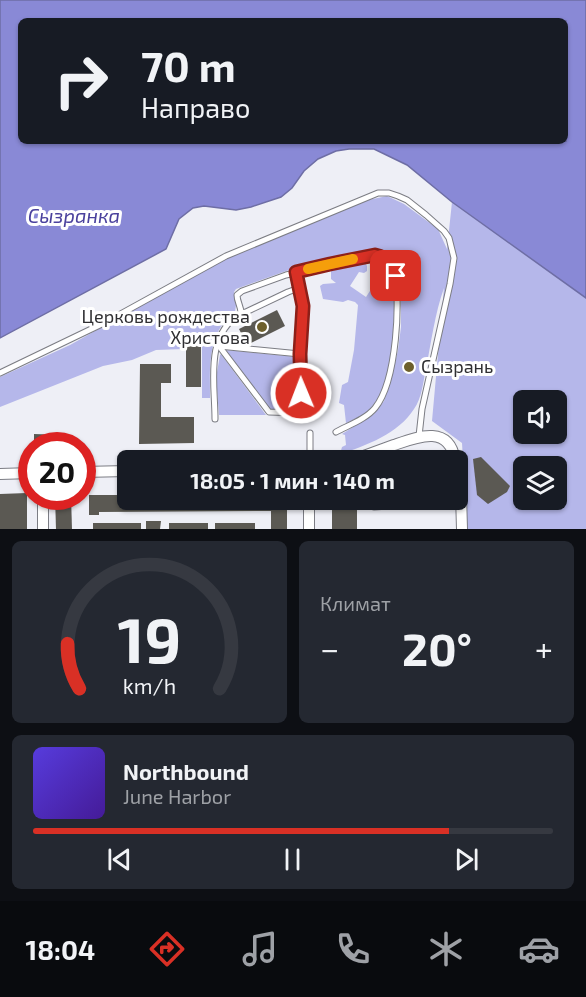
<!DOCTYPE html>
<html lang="ru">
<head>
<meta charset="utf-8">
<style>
	:root { --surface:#171b24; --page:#242831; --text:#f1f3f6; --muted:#9ea1a6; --line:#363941; --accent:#d93025 }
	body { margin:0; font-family:"Exo 2",sans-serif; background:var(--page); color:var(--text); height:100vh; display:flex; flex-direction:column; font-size:22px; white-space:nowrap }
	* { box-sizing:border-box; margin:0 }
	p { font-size:20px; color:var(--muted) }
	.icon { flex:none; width:33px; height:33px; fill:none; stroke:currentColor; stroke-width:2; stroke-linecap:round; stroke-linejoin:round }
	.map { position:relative; height:529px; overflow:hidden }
	.side { display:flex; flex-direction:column; gap:12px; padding:12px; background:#0d0f14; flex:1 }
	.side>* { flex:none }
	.hud { position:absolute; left:18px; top:18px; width:550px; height:126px; border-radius:9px; box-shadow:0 2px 4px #0004; background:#171b24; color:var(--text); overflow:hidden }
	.buttons { position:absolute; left:513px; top:390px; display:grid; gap:12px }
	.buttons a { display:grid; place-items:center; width:54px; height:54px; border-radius:9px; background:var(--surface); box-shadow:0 2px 4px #0004; font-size:30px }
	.speed { position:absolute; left:18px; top:432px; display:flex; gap:12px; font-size:30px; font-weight:700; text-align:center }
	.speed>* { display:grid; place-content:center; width:78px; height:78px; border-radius:50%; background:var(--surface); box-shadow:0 2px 4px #0004; line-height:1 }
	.speed .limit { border:9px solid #d22; background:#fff; color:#111 }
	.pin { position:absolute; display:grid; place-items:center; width:51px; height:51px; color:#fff; margin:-26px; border-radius:12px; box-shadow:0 3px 9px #0006 }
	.me { position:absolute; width:66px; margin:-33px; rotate:359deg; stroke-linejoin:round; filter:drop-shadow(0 0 4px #0008) }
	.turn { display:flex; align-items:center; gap:21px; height:126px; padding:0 24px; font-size:27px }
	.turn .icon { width:78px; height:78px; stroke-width:2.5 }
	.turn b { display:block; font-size:42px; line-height:51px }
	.big { font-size:45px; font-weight:700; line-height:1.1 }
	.side .widget { flex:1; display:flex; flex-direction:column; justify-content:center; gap:9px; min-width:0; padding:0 21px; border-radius:9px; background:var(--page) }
	.side .dial { align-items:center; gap:0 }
	.dial svg { height:156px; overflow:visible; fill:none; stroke:var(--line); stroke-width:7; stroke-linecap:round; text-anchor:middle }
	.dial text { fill:var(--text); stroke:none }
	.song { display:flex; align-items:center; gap:18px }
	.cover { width:72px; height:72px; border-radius:9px; background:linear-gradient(135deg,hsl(250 70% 55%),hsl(260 70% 35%)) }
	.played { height:6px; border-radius:3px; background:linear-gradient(90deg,var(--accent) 80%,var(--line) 80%) }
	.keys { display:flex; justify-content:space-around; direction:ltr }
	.heat { display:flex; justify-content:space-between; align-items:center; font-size:33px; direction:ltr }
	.side .tiles { flex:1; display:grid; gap:12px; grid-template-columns:1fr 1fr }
	.widget:last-child { grid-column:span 2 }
	.trip { position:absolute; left:117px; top:450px; width:351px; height:60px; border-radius:9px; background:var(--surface); box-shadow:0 2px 4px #0004; font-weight:700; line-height:60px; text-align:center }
	.tabs { display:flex; height:96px; justify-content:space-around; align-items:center; background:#090b0e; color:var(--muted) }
	.tabs .icon { width:42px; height:42px }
	.tabs .current { color:var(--accent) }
	.tabs b { font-size:27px; color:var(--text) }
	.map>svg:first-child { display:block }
	.green { fill:#b5b7ea; fill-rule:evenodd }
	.water { fill:#8989d6; stroke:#6e6ea5; stroke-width:1.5; fill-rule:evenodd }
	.building { fill:#5b5953 }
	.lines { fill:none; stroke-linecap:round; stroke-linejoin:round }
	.service-casing { stroke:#7c7d84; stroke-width:7 }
	.minor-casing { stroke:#7c7d84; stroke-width:12 }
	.service { stroke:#fff; stroke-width:5 }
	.minor { stroke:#fff; stroke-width:10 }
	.route-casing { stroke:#8d1f18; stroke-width:15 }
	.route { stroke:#d93025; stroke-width:10 }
	.slow { stroke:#f59e0b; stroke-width:10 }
	.poi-dot { fill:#6d5f2c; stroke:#fff; stroke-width:2 }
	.labels { text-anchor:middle; stroke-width:6; stroke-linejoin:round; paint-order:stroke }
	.poi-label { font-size:18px; fill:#2f2f32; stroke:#fff; text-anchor:end }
	.water-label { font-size:20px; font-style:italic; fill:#4a419d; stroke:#fff }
</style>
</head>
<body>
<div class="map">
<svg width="586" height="529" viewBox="0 0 586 529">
	<rect width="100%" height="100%" fill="#eeeff6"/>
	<!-- green -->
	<g class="green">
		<path d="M387 196 404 204 438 229 447 249 452 202 586 298V529H467L462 443 432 421 444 288C435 313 431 343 426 369 423 382 422 398 414 409 399 433 366 446 340 454L342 447 346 445 345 435 342 434 374 414 384 401 392 376 398 350 401 327V289L400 270 397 263 391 256 381 251 359 253 289 270 236 289 234 292 236 305 235 312C207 332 210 367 210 398H202V337L185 336 184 349 156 350 132 360 103 366 0 407V377L70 345 225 258 368 200ZM524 400H556V434H524ZM524 466H556V500H524Z"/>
		<path d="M377 260C385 261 390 265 393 273 395 308 397 382 370 409 364 416 355 419 346 423L344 405 339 403 342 385 348 382 354 350 358 305 355 302 348 300 343 302 323 299 320 286 323 284 336 283 331 279V269L365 262 367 266V271L364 273 359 272 350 286 366 297 383 271 375 265Z"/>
		<polygon points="227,350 297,357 298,411 270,411 226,351"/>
		<polygon points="221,354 266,415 219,415 216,378 220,355"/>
	</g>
	<!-- water -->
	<path class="water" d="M0 0H586V298L452 202 407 165 374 149H349L336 151 318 159 304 171 292 188 281 197 251 207 236 210 204 206 193 208 179 219 166 249 0 338ZM21 21H566V141H21Z"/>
	<!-- building -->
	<g class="building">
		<polygon points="277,310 285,326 247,345 239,329"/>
		<rect x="186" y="338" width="15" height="49"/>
		<polygon points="140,364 171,364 171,383 161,383 161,417 194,417 194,443 139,444"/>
		<polygon points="34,434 65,435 65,446 34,446"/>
		<polygon points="481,457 510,486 507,492 488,504 477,495 473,459"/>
		<polygon points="27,493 27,529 0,529 0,494"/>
		<polygon points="89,495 128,495 128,500 287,500 287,529 271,529 271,511 99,512 99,515 89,515"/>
		<polygon points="55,496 71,496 72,529 56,529"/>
		<rect x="332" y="500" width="25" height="29"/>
		<polygon points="146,521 161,521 160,529 146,529"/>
		<rect x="93" y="523" width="48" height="6"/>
		<rect x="169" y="523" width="39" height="6"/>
		<rect x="215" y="523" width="40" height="6"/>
	</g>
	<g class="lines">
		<defs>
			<g id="service">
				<polyline points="241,313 246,312 288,292 299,288"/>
				<polyline points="217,346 219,346 269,412 301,413 300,354 303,306 296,272"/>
				<polyline points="219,346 300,354"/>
				<polyline points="0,373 106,322 226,256 378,193 389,193 398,196 407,200 426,215 444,231 449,238 454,258 450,284 422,409 419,436"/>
				<path d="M215 419C215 382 204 336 241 313 241 306 237 302 237 295L242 291 286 275 360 258 375 255 382 257 394 267C401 299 397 381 375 408 366 419 349 425 336 432"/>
				<polyline points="310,460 310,433"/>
				<polyline points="374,507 433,503 445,500"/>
			</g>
			<g id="minor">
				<path d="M353 460C367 455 380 450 394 445 417 437 449 424 455 460"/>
				<polyline points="82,472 128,471"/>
				<polyline points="0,474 32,473"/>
				<polyline points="458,477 461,495 462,529"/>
				<polyline points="43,496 43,529"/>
				<polyline points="309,529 309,500"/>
			</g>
		</defs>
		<!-- service casing -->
		<use href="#service" class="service-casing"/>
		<!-- minor casing -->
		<use href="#minor" class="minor-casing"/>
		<!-- service -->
		<use href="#service" class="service"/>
		<!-- minor -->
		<use href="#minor" class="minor"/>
	</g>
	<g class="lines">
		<defs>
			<path id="route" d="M301 393 300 354 303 306 296 272 330 264 375 255C388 258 393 263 396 276"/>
		</defs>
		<!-- route casing -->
		<use href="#route" class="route-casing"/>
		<!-- route -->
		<use href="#route" class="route"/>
		<!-- slow -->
		<polyline class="slow" points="308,269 353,259"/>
	</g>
	<!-- markers -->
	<g class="poi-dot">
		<circle cx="262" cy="327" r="6"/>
		<circle cx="409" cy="367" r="6"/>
	</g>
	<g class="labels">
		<!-- poi labels -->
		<g class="poi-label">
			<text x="250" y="323">Церковь рождества<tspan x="250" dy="21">Христова</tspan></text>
			<text x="421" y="373" text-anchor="start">Сызрань</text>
		</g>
		<!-- water labels -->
		<g class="water-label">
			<text x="74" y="223">Сызранка</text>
		</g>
	</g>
</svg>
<div class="buttons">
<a><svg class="icon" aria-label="sound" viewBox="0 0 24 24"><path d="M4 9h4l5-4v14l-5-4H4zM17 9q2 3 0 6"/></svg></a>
<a><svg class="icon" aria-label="layers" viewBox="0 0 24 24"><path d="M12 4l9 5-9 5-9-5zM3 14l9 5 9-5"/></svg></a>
</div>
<div class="speed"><div class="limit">20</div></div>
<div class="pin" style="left:396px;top:276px;background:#d93025"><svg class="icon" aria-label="arrive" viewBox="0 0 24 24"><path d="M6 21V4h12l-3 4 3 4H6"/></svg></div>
<svg class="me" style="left:301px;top:393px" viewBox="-20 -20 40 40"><circle r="17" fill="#d93025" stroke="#fff" stroke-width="3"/><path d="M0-11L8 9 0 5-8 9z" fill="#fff"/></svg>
<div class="trip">18:05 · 1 мин · 140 m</div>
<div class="hud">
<div class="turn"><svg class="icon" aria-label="right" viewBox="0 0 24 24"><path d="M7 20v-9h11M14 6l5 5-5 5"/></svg><div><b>70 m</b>Направо</div></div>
</div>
</div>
<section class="side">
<div class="tiles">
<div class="widget dial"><svg viewBox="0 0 100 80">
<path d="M14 69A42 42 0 1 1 86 69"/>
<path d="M14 69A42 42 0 0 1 8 46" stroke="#d93025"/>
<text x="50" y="56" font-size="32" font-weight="700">19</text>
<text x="50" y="72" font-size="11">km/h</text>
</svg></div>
<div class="widget"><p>Климат</p>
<div class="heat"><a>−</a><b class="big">20°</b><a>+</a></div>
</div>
<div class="widget">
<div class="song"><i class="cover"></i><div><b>Northbound</b><p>June Harbor</p></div></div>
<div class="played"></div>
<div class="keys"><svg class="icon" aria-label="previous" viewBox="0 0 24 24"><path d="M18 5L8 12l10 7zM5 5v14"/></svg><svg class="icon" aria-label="pause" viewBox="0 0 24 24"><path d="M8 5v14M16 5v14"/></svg><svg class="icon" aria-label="next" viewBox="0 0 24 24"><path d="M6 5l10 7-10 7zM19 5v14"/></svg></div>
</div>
</div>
</section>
<nav class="tabs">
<b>18:04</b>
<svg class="icon current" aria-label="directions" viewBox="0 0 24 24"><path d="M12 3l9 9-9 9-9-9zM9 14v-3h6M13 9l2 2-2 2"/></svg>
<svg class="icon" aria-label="music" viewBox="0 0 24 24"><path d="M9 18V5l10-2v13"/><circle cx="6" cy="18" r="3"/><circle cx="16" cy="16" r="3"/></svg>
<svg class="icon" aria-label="phone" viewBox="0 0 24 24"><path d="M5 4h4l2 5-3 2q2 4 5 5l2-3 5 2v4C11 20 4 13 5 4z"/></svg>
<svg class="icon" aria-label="climate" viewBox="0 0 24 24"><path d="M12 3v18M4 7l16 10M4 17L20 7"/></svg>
<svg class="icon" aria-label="car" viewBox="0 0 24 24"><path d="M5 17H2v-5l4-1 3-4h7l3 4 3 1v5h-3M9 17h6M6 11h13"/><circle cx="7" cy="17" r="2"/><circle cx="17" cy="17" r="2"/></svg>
</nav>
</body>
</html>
